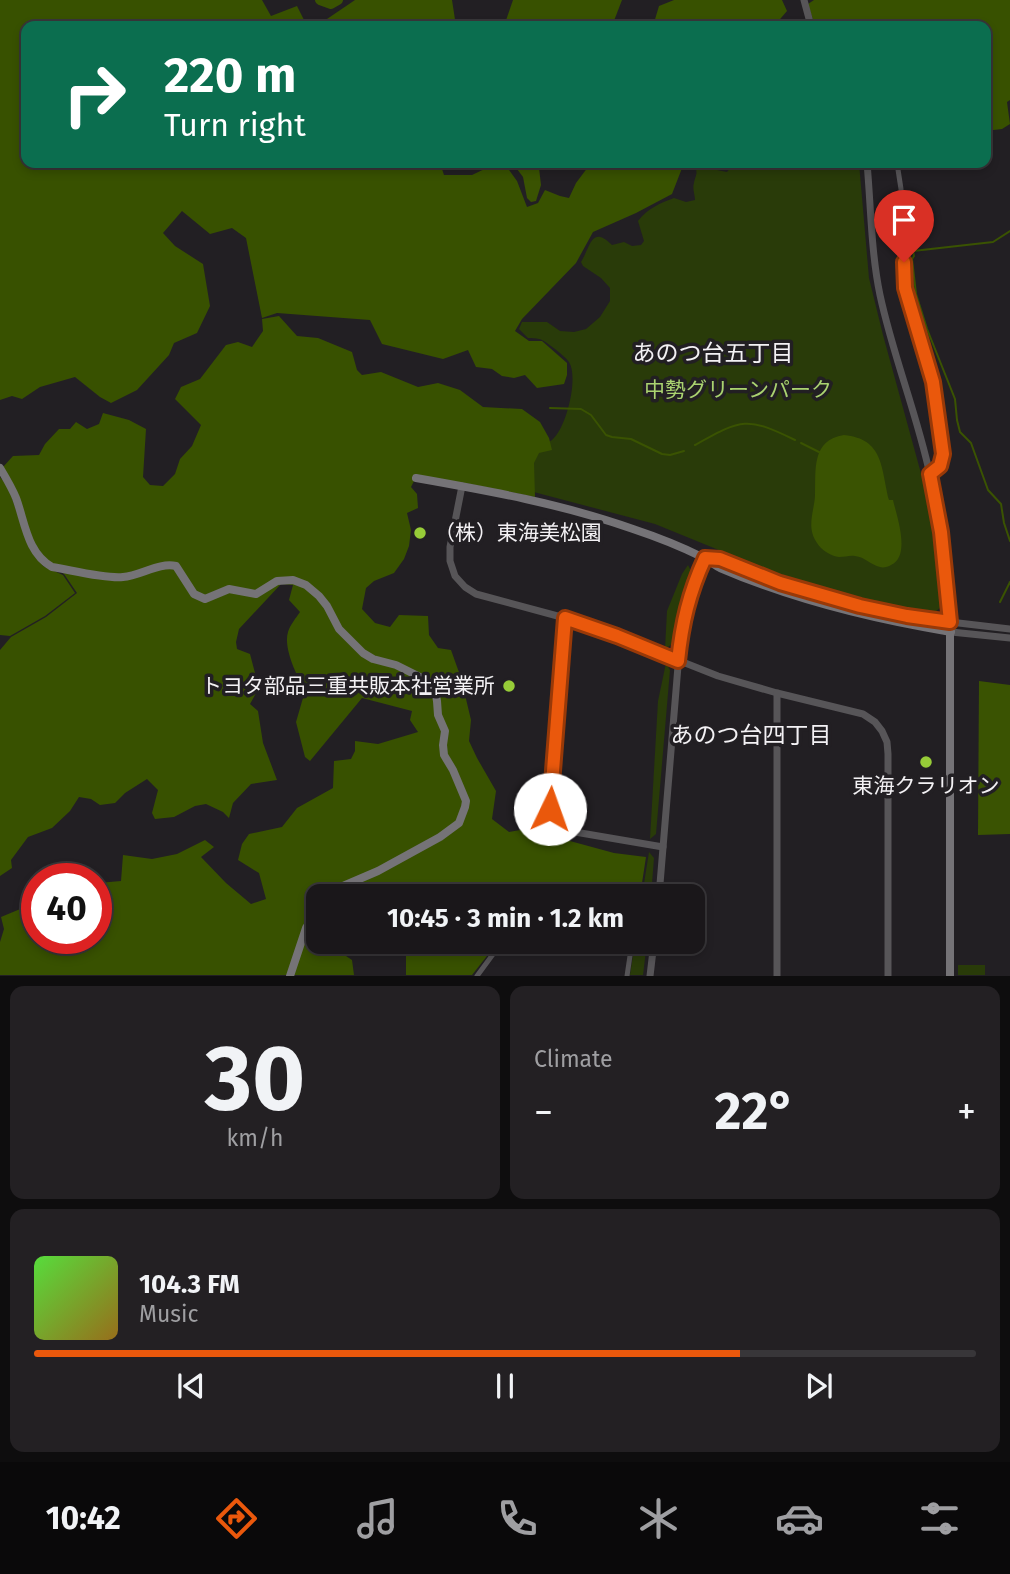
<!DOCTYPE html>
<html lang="en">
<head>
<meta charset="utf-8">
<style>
	:root { --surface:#1a171a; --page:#232023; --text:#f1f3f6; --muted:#9f9fa2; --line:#383639; --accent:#ea580c }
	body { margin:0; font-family:"Fira Sans","Noto Sans JP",sans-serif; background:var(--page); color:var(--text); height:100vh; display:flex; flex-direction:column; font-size:26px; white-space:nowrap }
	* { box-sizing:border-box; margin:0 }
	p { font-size:23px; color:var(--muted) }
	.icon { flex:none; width:38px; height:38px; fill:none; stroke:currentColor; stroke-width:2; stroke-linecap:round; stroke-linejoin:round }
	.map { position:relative; height:976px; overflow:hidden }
	.side { display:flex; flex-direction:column; gap:10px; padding:10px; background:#0e0d0e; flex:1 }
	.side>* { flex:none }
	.banner { position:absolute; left:21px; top:21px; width:970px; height:147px; border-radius:14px; box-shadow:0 4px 10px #0003,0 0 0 2px var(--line); background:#0b6e4f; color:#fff; overflow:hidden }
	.speed { position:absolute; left:21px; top:863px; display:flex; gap:14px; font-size:35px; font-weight:700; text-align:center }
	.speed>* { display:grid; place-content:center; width:91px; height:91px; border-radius:50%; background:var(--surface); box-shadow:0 4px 10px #0003,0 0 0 2px var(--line); line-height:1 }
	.speed .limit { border:10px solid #d22; background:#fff; color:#111 }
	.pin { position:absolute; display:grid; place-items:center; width:60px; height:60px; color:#fff; margin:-72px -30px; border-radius:50% 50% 50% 0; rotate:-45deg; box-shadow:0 0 7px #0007 }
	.pin .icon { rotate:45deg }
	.me { position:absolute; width:77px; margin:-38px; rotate:3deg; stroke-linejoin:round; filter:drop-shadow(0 0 5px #0008) }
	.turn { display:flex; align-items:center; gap:24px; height:147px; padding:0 28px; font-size:32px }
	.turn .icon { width:91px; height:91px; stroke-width:2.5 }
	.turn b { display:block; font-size:49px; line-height:60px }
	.big { font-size:52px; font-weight:700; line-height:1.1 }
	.side .card { flex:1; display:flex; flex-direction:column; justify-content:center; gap:10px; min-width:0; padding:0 24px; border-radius:14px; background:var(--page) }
	.side .dial { align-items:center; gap:0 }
	.dial b { font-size:91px; line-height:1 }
	.song { display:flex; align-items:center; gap:21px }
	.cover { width:84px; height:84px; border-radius:10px; background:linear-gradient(135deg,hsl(110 70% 55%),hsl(40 70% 35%)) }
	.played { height:7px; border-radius:4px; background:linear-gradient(90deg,var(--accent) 75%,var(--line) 75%) }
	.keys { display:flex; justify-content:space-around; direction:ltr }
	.heat { display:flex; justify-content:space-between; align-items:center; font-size:38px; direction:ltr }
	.side .tiles { flex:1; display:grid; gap:10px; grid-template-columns:1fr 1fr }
	.card:last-child { grid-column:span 2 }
	.trip { position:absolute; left:306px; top:884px; width:399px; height:70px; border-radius:14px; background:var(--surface); box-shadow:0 4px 10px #0003,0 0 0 2px var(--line); font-weight:700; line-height:70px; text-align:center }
	.tab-bar { display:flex; height:112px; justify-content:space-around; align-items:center; background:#0a090a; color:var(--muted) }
	.tab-bar .icon { width:49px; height:49px }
	.tab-bar .selected { color:var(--accent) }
	.tab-bar b { font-size:32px; color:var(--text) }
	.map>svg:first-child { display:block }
	.green { fill:#293b09 }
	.forest { fill:#385100 }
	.water { fill:#3a5302 }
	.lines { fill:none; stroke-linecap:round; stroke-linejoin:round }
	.stream { stroke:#3a5302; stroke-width:2 }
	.river { stroke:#3a5302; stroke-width:10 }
	.minor { stroke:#575558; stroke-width:5 }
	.tertiary { stroke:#575558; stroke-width:7 }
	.secondary { stroke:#757377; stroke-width:8 }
	.route-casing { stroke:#983908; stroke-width:18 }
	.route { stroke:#ea580c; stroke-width:12 }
	.poi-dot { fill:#97cc38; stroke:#221f23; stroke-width:2.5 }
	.labels { text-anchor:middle; stroke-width:7; stroke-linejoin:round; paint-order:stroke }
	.park-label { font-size:21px; fill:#aad370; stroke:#221f23 }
	.poi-label { font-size:21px; fill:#f3f1f4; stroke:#221f23; text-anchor:start }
	.neighbourhood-label { font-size:23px; fill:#f3f1f4; stroke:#221f23 }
</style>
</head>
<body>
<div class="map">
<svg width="1010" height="976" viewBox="0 0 1010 976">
	<rect width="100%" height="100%" fill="#221f23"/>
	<!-- green -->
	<g class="green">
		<path d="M693 163H713L717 170 727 172 731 167V163H859L869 278 883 335 922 477 930 515 941 607 934 613 865 600 770 571 655 524 526 490 532 449C538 446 546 444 552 440 566 429 579 378 569 362 566 357 545 340 539 339 536 338 532 338 528 338L519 329 522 322H547L560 331 574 332 586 329 600 317 610 301V288L601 278 583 266 581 262C590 248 591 224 612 245L624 242 632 246 641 245 644 241 638 221C647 209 660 203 674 198L686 202 695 200C695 195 692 188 694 183 696 173 699 174 693 163Z"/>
		<polygon points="688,565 691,571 681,597 672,644 665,649 667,611 682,574"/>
		<polygon points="666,663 670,670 656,834 650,839 658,701"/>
		<polygon points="649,852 654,858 651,896 642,896"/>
		<polygon points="635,942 647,942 643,975 630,975"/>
		<rect x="958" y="965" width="27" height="10"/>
	</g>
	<!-- forest -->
	<g class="forest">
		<polygon points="0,0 262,0 271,16 297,6 307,26 26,26 26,163 440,163 444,175 472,175 495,164 507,167 517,181 527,207 538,203 545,190 560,196 569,198 576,183 591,163 684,163 672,194 636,213 593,232 576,263 522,319 515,331 529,341 542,341 567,363 567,375 564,384 537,388 525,375 514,378 502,376 492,369 476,367 468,350 443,359 382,344 370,320 277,313 262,318 246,238 232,228 210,234 182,211 163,233 175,246 203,264 210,306 197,333 174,343 169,355 137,390 111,403 100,397 75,377 40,387 22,399 12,396 0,400"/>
		<polygon points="355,0 452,0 456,26 328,26 327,19"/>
		<polygon points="513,0 622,0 612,26 504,26"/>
		<polygon points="674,0 782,0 787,11 775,25 775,26 653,26 659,6"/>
		<polygon points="814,0 1010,0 1010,100 1007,102 1010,124 1002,129 985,131 985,26 815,26 808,4"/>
		<path d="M279 316 297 336 318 338 352 352 357 370 362 375 381 372 418 387 438 383 460 390 483 407 522 409 540 422 549 438 552 450 539 453 534 463 535 497 465 483 416 477 411 487 417 494 418 508 407 513 411 530 409 546 404 559 394 573 374 581 366 588 362 609 375 623 390 627 399 615 428 616 429 635 438 648 451 650 461 678 471 720 469 741 477 758 496 791 492 819 509 832 537 827 559 838 614 853 646 857 640 896H538L530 894 521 896H318V942H329L331 946 352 960 354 975H0V942L4 929 1 917 37 902V938H96V881L98 883 121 881 123 855 152 859 177 854 205 840 214 847 201 857 226 883 251 904 266 899 259 873 238 860 242 844 249 834 282 827 297 808 333 788 334 761 351 759 355 751V741L378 744 418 732 410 720 412 711 362 698 310 761 305 757 296 722 305 691C297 676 283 648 288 632 290 625 296 618 300 612L289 600 293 585 281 584 239 629 236 642 237 649 250 654 259 688 250 704 258 711 263 743 277 780 251 784 233 803 229 818 223 812 206 804 195 806 174 817 155 819 152 813 158 790 147 779 125 793 115 803 100 805 91 799 79 797 70 811 52 828 28 837 11 860 12 868 0 876V650L11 637 46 617 77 593 64 574 48 562 37 550 3 467 13 456 39 455 45 444 59 429H70L76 422 87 429 99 424 103 413 129 420 146 429 143 477 150 485 163 486 175 474 180 459 192 446 201 425 175 399 181 387 200 379 226 345 238 342 252 347 263 331 262 319Z"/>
		<polygon points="0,477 8,487 28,544 43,566 63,575 75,593 45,616 10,636 0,635"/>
		<polygon points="410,942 498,942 472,975 406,975 406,953"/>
	</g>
	<!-- water -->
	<g class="water">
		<polygon points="534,166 539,168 541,185 536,201 531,202 527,198 523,177 517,169"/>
		<path d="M844 435C884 439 881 468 889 500H893C897 517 911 556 891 565 888 567 883 568 880 567 871 565 865 557 855 556 850 555 845 557 839 557 831 556 821 550 817 543 806 527 814 512 815 496 816 470 811 440 844 435Z"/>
		<polygon points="979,681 1010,685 1010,834 978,835"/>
	</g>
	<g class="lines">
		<!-- stream -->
		<g class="stream">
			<polyline points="1010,231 993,242 913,251 914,256 912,259 916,294 927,329 955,399 957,420 960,432 971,443 988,490 1001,504 1004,523 1010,541"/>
			<polyline points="550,408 581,409 591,415 606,435 612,437 631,439 662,454 670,455 684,451"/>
			<polyline points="801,443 819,452"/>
			<path d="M695 445C742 419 746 416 795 440"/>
			<polyline points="1000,602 1010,582"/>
		</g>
		<!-- river -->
		<polyline class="river" points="320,0 331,4 338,0"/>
		<!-- minor -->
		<g class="minor">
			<polyline points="897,163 901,189 905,288 933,382 943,454 940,466 930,475"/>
			<polyline points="625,942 632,942 627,976"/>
			<polyline points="477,976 502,942"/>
		</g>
		<!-- tertiary -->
		<g class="tertiary">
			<polyline points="804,0 811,26"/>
			<path d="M867 163C871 207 871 252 880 295 893 356 917 414 930 475 941 523 946 573 950 622L1010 629"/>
			<polyline points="462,486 450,547 450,561 455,576 465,587 476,594 565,618 617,636 718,676 777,693 863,714 875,722 882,731 887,742 888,754 888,976"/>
			<path d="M565 618 549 805C551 818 558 825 569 831L663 847"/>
			<polyline points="951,632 1010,638"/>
			<polyline points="777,693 777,976"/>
			<polyline points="659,896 680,642 689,596 705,558"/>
			<polyline points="650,976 654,942"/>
		</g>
		<!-- secondary -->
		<g class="secondary">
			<path d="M0 468C6 478 12 488 16 498 25 522 27 553 52 567 71 570 105 579 123 577 140 576 159 562 176 566L194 594 205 599 229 589 256 594 277 581 293 580 306 585 319 596 327 606 339 629 363 653 373 659 396 665 430 682 435 690 437 701 438 715 445 731 443 745 444 755 453 770 466 801 465 807 459 823 440 837 378 871 336 889 329 896"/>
			<path d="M416 478C490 491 562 504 633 529 657 537 680 546 702 557 709 560 714 565 720 568 794 600 872 619 951 632"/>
			<polyline points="705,558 720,559 780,583 861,606 907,616 950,622 950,976"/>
			<polyline points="290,976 306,928 318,909"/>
		</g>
	</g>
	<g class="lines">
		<defs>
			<path id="route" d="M550 809 565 618 617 636 678 661C682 623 689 593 705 558L720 559 780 583 860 606 907 616 950 622 941 532 930 474 940 466 943 454 933 382 905 288 904 262"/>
		</defs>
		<!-- route casing -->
		<use href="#route" class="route-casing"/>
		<!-- route -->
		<use href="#route" class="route"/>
	</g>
	<!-- markers -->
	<g class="poi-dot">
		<circle cx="420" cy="533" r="7"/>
		<circle cx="509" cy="686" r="7"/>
		<circle cx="926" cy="762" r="7"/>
	</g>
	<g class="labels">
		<!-- park labels -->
		<g class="park-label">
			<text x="738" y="397">中勢グリーンパーク</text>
		</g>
		<!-- poi labels -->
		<g class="poi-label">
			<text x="434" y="540">（株）東海美松園</text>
			<text x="495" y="693" text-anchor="end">トヨタ部品三重共販本社営業所</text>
			<text x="926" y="793" text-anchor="middle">東海クラリオン</text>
		</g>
		<!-- neighbourhood labels -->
		<g class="neighbourhood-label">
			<text x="713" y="361">あのつ台五丁目</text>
			<text x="751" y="743">あのつ台四丁目</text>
		</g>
	</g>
</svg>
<div class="speed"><div class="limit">40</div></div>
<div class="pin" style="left:904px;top:262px;background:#d93025"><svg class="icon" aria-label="arrive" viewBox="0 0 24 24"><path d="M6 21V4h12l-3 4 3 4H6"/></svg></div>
<svg class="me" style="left:550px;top:809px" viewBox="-20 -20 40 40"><circle r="19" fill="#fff"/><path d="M0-13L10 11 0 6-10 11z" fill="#ea580c"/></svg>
<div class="trip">10:45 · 3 min · 1.2 km</div>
<div class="banner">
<div class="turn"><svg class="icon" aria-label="right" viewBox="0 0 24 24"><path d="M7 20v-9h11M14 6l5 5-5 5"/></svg><div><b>220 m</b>Turn right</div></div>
</div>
</div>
<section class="side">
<div class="tiles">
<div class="card dial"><b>30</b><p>km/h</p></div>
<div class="card"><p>Climate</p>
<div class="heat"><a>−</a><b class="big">22°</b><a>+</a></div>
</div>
<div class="card">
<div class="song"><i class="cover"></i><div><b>104.3 FM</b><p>Music</p></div></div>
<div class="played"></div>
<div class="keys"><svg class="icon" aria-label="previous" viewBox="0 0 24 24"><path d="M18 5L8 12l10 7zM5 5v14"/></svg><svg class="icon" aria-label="pause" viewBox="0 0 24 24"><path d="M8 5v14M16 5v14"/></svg><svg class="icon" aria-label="next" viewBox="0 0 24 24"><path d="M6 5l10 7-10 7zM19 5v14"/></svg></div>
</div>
</div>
</section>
<nav class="tab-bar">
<b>10:42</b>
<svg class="icon selected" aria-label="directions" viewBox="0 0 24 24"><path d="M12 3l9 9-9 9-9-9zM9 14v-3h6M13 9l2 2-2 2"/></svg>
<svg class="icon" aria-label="music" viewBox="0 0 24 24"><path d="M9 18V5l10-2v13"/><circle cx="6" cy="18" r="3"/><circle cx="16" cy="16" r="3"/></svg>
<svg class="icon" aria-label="phone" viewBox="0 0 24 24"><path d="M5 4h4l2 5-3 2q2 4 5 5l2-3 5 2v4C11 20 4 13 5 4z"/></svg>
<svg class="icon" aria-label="climate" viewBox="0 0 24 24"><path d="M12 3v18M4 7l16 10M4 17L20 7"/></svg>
<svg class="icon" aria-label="car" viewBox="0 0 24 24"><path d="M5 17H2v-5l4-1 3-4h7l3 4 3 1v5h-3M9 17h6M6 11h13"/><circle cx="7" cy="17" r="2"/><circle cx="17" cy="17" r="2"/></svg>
<svg class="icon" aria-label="filters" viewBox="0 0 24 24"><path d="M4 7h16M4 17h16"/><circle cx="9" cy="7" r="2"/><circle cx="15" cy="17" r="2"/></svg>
</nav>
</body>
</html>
